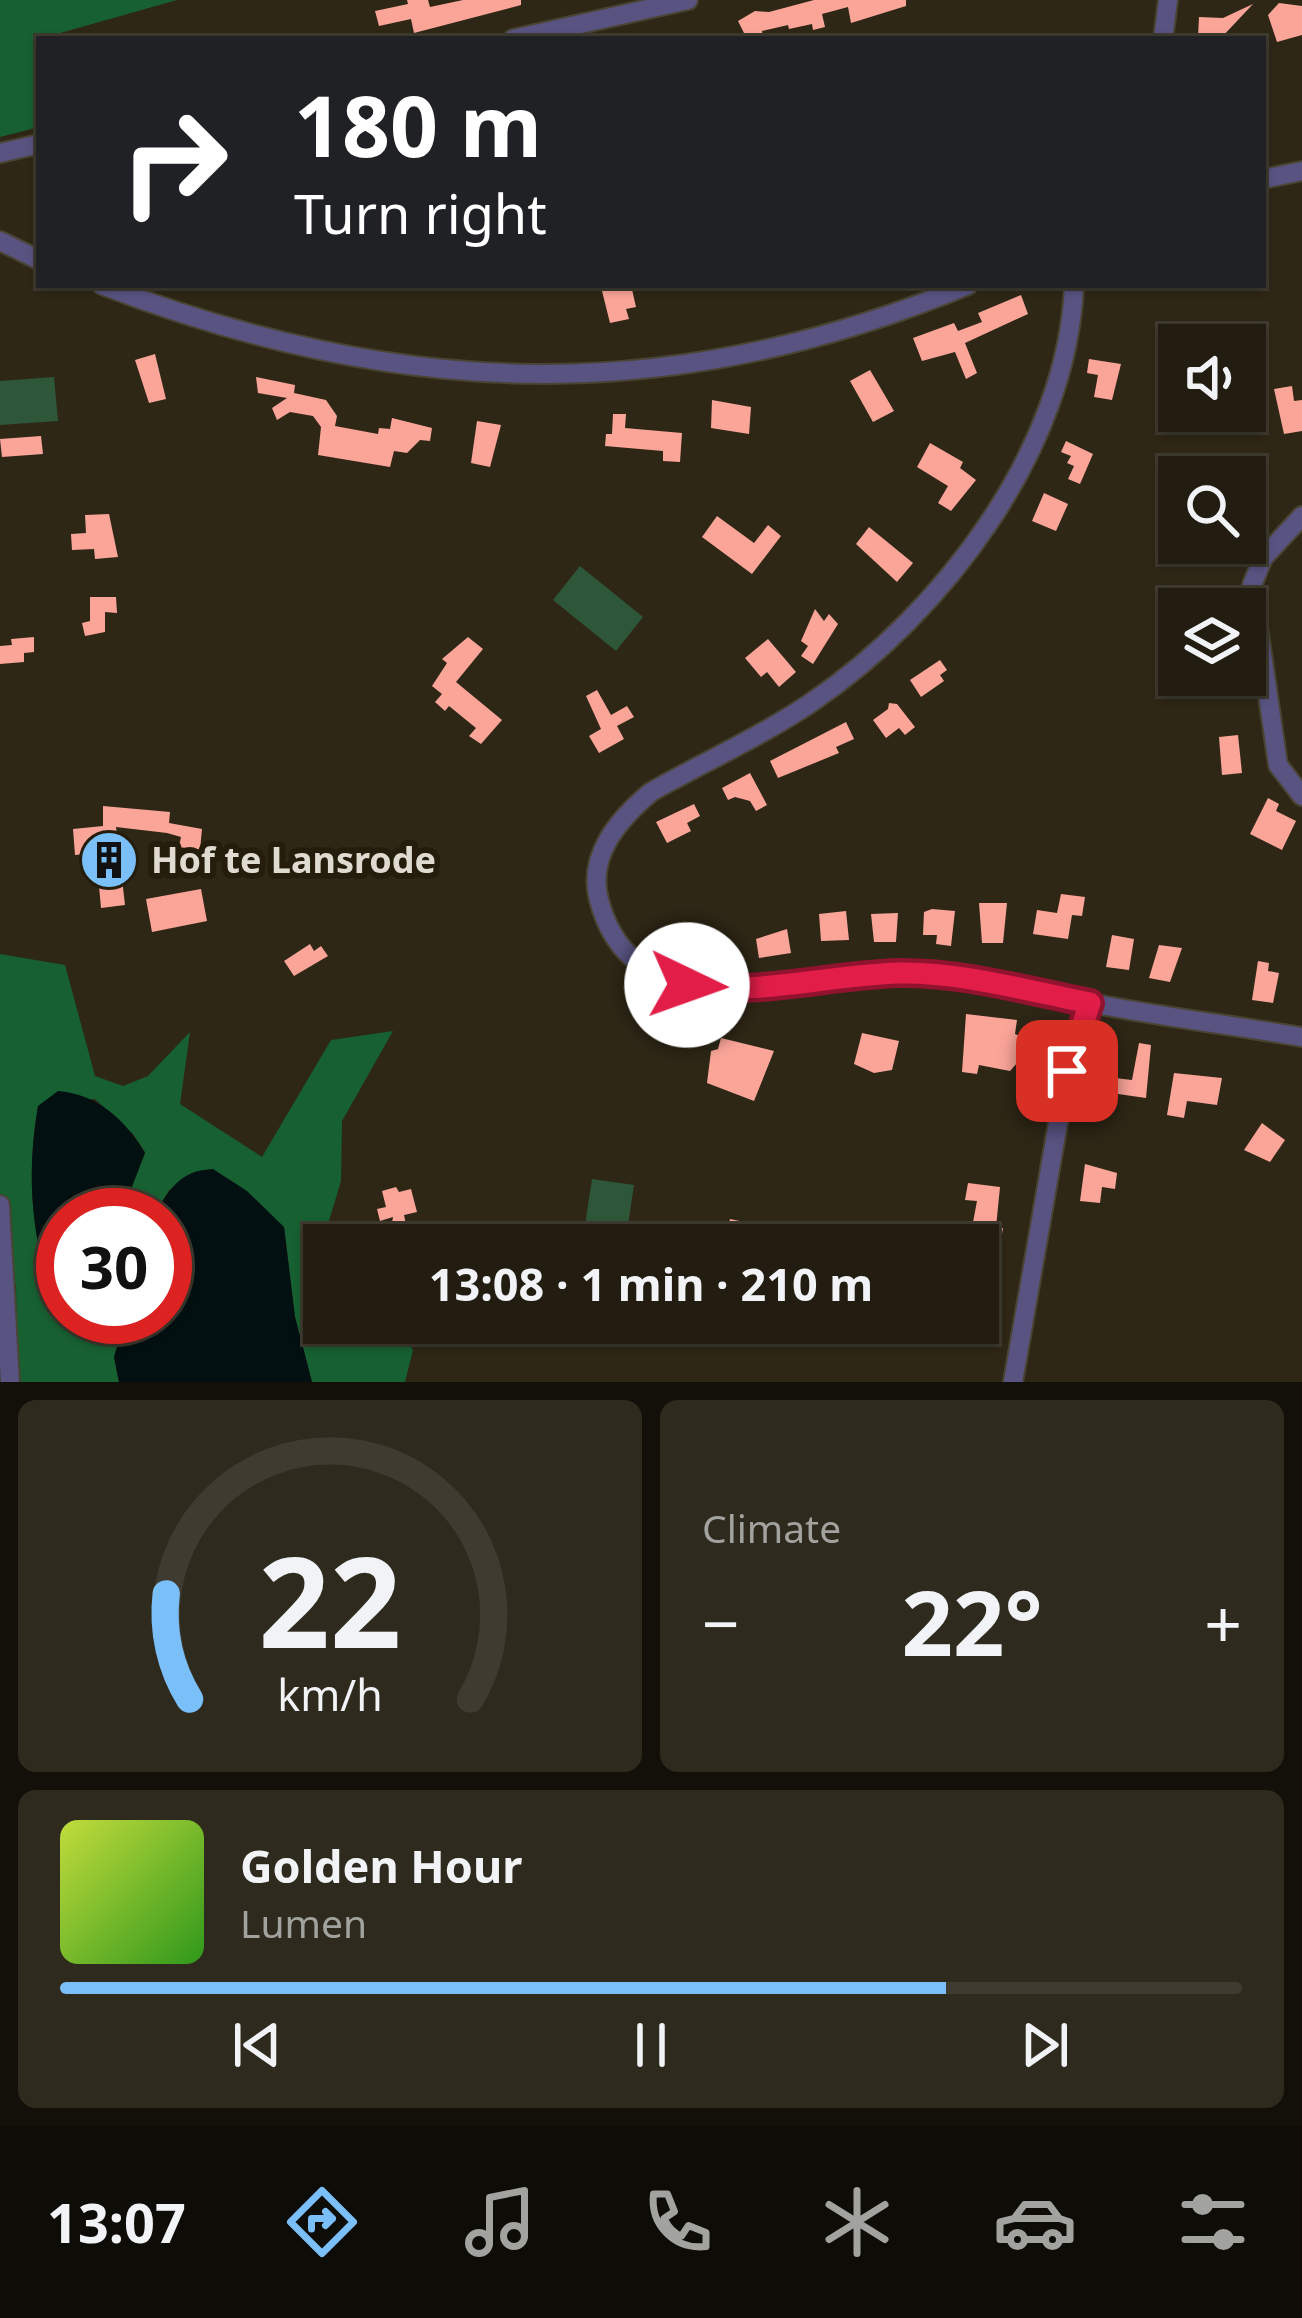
<!DOCTYPE html>
<html lang="en">
<head>
<meta charset="utf-8">
<style>
	:root { --surface:#221d10; --page:#2e2a1e; --text:#f1f3f6; --muted:#a2a29f; --line:#3f3b30; --accent:#7abff8 }
	body { margin:0; font-family:"Noto Sans",sans-serif; background:var(--page); color:var(--text); height:100vh; display:flex; flex-direction:column; font-size:45px; white-space:nowrap }
	* { box-sizing:border-box; margin:0 }
	p { font-size:39px; color:var(--muted) }
	.icon { flex:none; width:66px; height:66px; fill:none; stroke:currentColor; stroke-width:2; stroke-linecap:round; stroke-linejoin:round }
	.map { position:relative; height:1382px; overflow:hidden }
	.panel { display:flex; flex-direction:column; gap:18px; padding:18px; background:#131009; flex:1 }
	.panel>* { flex:none }
	.banner { position:absolute; left:36px; top:36px; width:1230px; height:252px; border-radius:0px; box-shadow:0 3px 9px #0004,0 0 0 3px var(--line); background:#202124; color:#fff; overflow:hidden }
	.buttons { position:absolute; left:1158px; top:324px; display:grid; gap:24px }
	.buttons a { display:grid; place-items:center; width:108px; height:108px; border-radius:0px; background:var(--surface); box-shadow:0 3px 9px #0004,0 0 0 3px var(--line); font-size:60px }
	.speed { position:absolute; left:36px; top:1188px; display:flex; gap:24px; font-size:60px; font-weight:700; text-align:center }
	.speed>* { display:grid; place-content:center; width:156px; height:156px; border-radius:50%; background:var(--surface); box-shadow:0 3px 9px #0004,0 0 0 3px var(--line); line-height:1 }
	.speed .limit { border:18px solid #d22; background:#fff; color:#111 }
	.pin { position:absolute; display:grid; place-items:center; width:102px; height:102px; color:#fff; margin:-51px; border-radius:24px; box-shadow:0 6px 18px #0006 }
	.me { position:absolute; width:132px; margin:-66px; rotate:93deg; stroke-linejoin:round; filter:drop-shadow(0 0 9px #0008) }
	.turn { display:flex; align-items:center; gap:42px; height:252px; padding:0 60px; font-size:54px }
	.turn .icon { width:156px; height:156px; stroke-width:2.5 }
	.turn b { display:block; font-size:84px; line-height:102px }
	.big { font-size:90px; font-weight:700; line-height:1.1 }
	.panel .card { flex:1; display:flex; flex-direction:column; justify-content:center; gap:18px; min-width:0; padding:0 42px; border-radius:18px; background:var(--page) }
	.panel .dial { align-items:center; gap:0 }
	.dial svg { height:312px; overflow:visible; fill:none; stroke:var(--line); stroke-width:7; stroke-linecap:round; text-anchor:middle }
	.dial text { fill:var(--text); stroke:none }
	.song { display:flex; align-items:center; gap:36px }
	.cover { width:144px; height:144px; border-radius:18px; background:linear-gradient(135deg,hsl(70 70% 55%),hsl(110 70% 35%)) }
	.played { height:12px; border-radius:6px; background:linear-gradient(90deg,var(--accent) 75%,var(--line) 75%) }
	.keys { display:flex; justify-content:space-around; direction:ltr }
	.heat { display:flex; justify-content:space-between; align-items:center; font-size:66px; direction:ltr }
	.panel .tiles { flex:1; display:grid; gap:18px; grid-template-columns:1fr 1fr }
	.card:last-child { grid-column:span 2 }
	.trip { position:absolute; left:303px; top:1224px; width:696px; height:120px; border-radius:0px; background:var(--surface); box-shadow:0 3px 9px #0004,0 0 0 3px var(--line); font-weight:700; line-height:120px; text-align:center }
	.menu { display:flex; height:192px; justify-content:space-around; align-items:center; background:#0e0c06; color:var(--muted) }
	.menu .icon { width:84px; height:84px }
	.menu .on { color:var(--accent) }
	.menu b { font-size:54px; color:var(--text) }
	.map>svg:first-child { display:block }
	.green { fill:#2e5638 }
	.forest { fill:#176031 }
	.water { fill:#031012 }
	.building { fill:#fba599 }
	.lines { fill:none; stroke-linecap:round; stroke-linejoin:round }
	.minor-casing { stroke:#4a4434; stroke-width:22 }
	.minor { stroke:#585381; stroke-width:18 }
	.route-casing { stroke:#92132f; stroke-width:30 }
	.route { stroke:#e11d48; stroke-width:21 }
	.labels { text-anchor:middle; stroke-width:12; stroke-linejoin:round; paint-order:stroke }
	.poi-label { font-size:36px; font-weight:bold; fill:#e0dbd1; stroke:#241d0c; text-anchor:start }
</style>
</head>
<body>
<div class="map">
<svg width="1302" height="1382" viewBox="0 0 1302 1382">
	<rect width="100%" height="100%" fill="#2e2716"/>
	<!-- green -->
	<g class="green">
		<polygon points="54,377 58,421 0,425 0,381"/>
		<polygon points="580,566 643,617 616,651 553,600"/>
		<polygon points="592,1179 634,1185 625,1245 582,1245"/>
	</g>
	<!-- forest -->
	<g class="forest">
		<polygon points="0,0 177,0 39,39 39,127 0,137"/>
		<path d="M0 954 65 965 95 1076 123 1086 148 1076 190 1032 180 1104 262 1157 331 1040 393 1031 342 1121 341 1181 328 1224 342 1245H324V1323H395L413 1350 405 1382H312L295 1317 284 1227 170 1189 154 1215H121L145 1152 133 1134 95 1099 38 1106C28 1164 30 1214 44 1271L63 1278V1317H126L114 1357 119 1382H17L16 1285 0 1286Z"/>
	</g>
	<!-- water -->
	<g class="water">
		<path d="M58 1091C97 1094 125 1119 145 1153L121 1215H63L62 1278 44 1271C30 1214 28 1164 38 1106Z"/>
		<path d="M213 1169 247 1191 284 1227 295 1317 312 1382H119L114 1357 126 1317H165V1215H154C170 1188 181 1170 213 1169Z"/>
	</g>
	<!-- building -->
	<g class="building">
		<polygon points="407,0 428,0 430,7 463,0 521,0 521,5 414,33 411,19 379,26 375,11 408,4"/>
		<polygon points="814,0 906,0 906,6 851,23 848,7 822,14 825,27 813,30 812,24 789,29 788,25 762,31 763,39 747,39 738,21 755,11 769,12"/>
		<polygon points="1279,3 1302,6 1302,35 1277,42 1268,15"/>
		<polygon points="1253,4 1221,38 1198,37 1199,17 1223,18"/>
		<polygon points="631,285 636,307 626,309 629,319 610,323 601,287"/>
		<polygon points="1021,295 1028,314 965,343 977,373 966,379 955,352 922,361 913,338 954,323 958,331 982,322 978,313"/>
		<polygon points="155,354 166,399 149,403 135,360"/>
		<polygon points="1089,359 1121,364 1112,400 1094,397 1098,375 1087,373"/>
		<polygon points="870,370 894,411 873,422 850,381"/>
		<polygon points="256,377 295,385 294,393 326,400 337,416 335,426 378,434 379,428 390,429 392,418 432,428 430,441 420,440 407,453 394,451 390,467 318,455 321,427 313,416 290,412 277,420 272,408 287,398 258,393"/>
		<polygon points="1292,386 1294,401 1302,400 1302,431 1284,434 1274,389"/>
		<polygon points="712,400 751,407 749,434 711,428"/>
		<polygon points="613,414 626,414 625,428 682,433 680,462 663,461 663,451 605,446 606,434 612,434"/>
		<polygon points="477,421 501,425 490,467 471,463"/>
		<polygon points="41,436 43,454 2,457 0,439"/>
		<polygon points="1066,441 1093,454 1080,484 1068,479 1074,466 1067,463 1071,456 1061,452"/>
		<polygon points="930,443 963,462 960,468 976,480 951,511 938,503 948,486 917,467"/>
		<polygon points="1044,493 1068,504 1056,531 1032,521"/>
		<polygon points="109,514 118,557 95,559 94,549 72,550 71,534 86,533 85,515"/>
		<polygon points="717,516 754,543 768,525 781,536 752,574 702,537"/>
		<polygon points="869,527 913,563 897,582 856,544"/>
		<polygon points="90,597 116,597 117,613 105,612 105,632 85,636 82,623 90,621"/>
		<polygon points="815,609 824,621 829,614 838,624 813,664 801,656 808,646 801,641"/>
		<polygon points="34,637 34,652 24,653 24,662 0,664 0,646 12,645 11,639"/>
		<polygon points="468,637 483,649 456,682 502,720 481,744 469,736 476,728 449,706 445,711 435,702 442,694 432,686 447,663 442,659"/>
		<polygon points="768,639 796,672 779,687 767,672 761,677 745,658"/>
		<polygon points="940,660 947,670 940,675 944,681 921,697 910,680"/>
		<polygon points="597,690 611,715 627,706 634,717 617,726 624,739 599,753 589,736 601,729 586,696"/>
		<polygon points="889,703 897,704 915,727 905,735 899,728 886,738 873,720 888,709"/>
		<polygon points="846,722 854,739 836,747 839,753 778,778 770,761"/>
		<polygon points="1238,735 1242,773 1222,775 1219,737"/>
		<polygon points="750,773 767,805 756,811 750,801 735,797 728,800 722,788"/>
		<polygon points="1268,798 1279,804 1276,811 1296,821 1282,850 1250,834"/>
		<polygon points="694,804 700,816 687,823 691,831 667,843 656,822"/>
		<polygon points="103,806 170,812 169,823 202,829 200,850 179,847 181,837 167,833 116,827 125,905 101,908 96,853 75,855 73,829 103,826"/>
		<polygon points="201,889 207,921 152,932 146,899"/>
		<polygon points="1061,894 1085,897 1082,916 1072,915 1068,939 1033,934 1037,910 1057,913"/>
		<polygon points="979,903 1007,903 1003,943 982,943"/>
		<polygon points="932,909 955,911 951,946 936,944 937,935 923,935 924,912"/>
		<polygon points="846,911 849,940 821,941 819,914"/>
		<polygon points="898,913 896,942 874,942 871,914"/>
		<polygon points="680,925 711,940 704,960 676,951"/>
		<polygon points="787,929 791,953 759,958 756,939"/>
		<polygon points="1112,935 1134,939 1129,970 1106,967"/>
		<polygon points="310,944 314,951 321,946 328,956 294,976 284,961"/>
		<polygon points="1159,945 1182,948 1170,982 1149,978"/>
		<polygon points="1258,961 1269,963 1268,971 1279,973 1273,1003 1252,1000"/>
		<polygon points="966,1014 1017,1020 1015,1034 1023,1037 1018,1062 1010,1071 979,1065 977,1074 962,1072"/>
		<polygon points="862,1033 899,1041 892,1070 874,1073 854,1064"/>
		<polygon points="721,1038 774,1051 754,1101 707,1083 711,1051 718,1049"/>
		<polygon points="1139,1043 1151,1045 1146,1098 1104,1092 1106,1077 1132,1080"/>
		<polygon points="1174,1073 1222,1078 1217,1105 1187,1101 1184,1118 1167,1115"/>
		<polygon points="1262,1123 1285,1140 1270,1162 1244,1150"/>
		<polygon points="1085,1164 1117,1173 1115,1189 1102,1187 1100,1203 1080,1201"/>
		<polygon points="968,1183 1000,1187 996,1227 1003,1228 999,1252 988,1250 989,1242 971,1233 977,1201 965,1200"/>
		<polygon points="396,1187 399,1192 411,1189 417,1212 404,1215 408,1234 436,1239 435,1245 388,1245 393,1217 380,1221 377,1209 386,1207 382,1191"/>
		<polygon points="730,1219 764,1226 761,1245 724,1245"/>
	</g>
	<g class="lines">
		<defs>
			<g id="minor">
				<polyline points="513,39 688,0"/>
				<polyline points="1163,39 1168,0"/>
				<polyline points="0,153 39,144"/>
				<polyline points="1263,179 1302,171"/>
				<polyline points="0,241 39,260"/>
				<path d="M102 285C399 399 672 408 968 285"/>
				<path d="M1074 285C1068 448 943 613 812 702 762 736 704 762 651 792 619 819 587 855 599 900 632 1028 785 981 878 974 902 972 926 974 951 977 996 982 1041 994 1085 1002 1157 1016 1230 1025 1302 1037"/>
				<polyline points="1302,516 1263,558 1252,585 1278,765 1302,796"/>
				<polyline points="0,1205 10,1382"/>
				<polyline points="1013,1382 1067,1071 1090,1003"/>
			</g>
		</defs>
		<!-- minor casing -->
		<use href="#minor" class="minor-casing"/>
		<!-- minor -->
		<use href="#minor" class="minor"/>
	</g>
	<g class="lines">
		<defs>
			<path id="route" d="M687 985C758 996 828 975 899 973 962 972 1028 991 1090 1003L1067 1071"/>
		</defs>
		<!-- route casing -->
		<use href="#route" class="route-casing"/>
		<!-- route -->
		<use href="#route" class="route"/>
	</g>
	<!-- icons -->
	<defs>
		<symbol id="building-disc" viewBox="-11 -11 22 22"><circle r="9.5" fill="#7abff8" stroke="#241d0c"/><path d="M-4-6H4V6H1V3H-1V6H-4ZM-2.5-4.3h1.7v1.8h-1.7ZM.8-4.3h1.7v1.8H.8ZM-2.5-1h1.7V.8h-1.7ZM.8-1h1.7V.8H.8Z" fill="#111"/></symbol>
	</defs>
	<g fill-rule="evenodd">
		<use href="#building-disc" x="76" y="827" width="66" height="66"/>
	</g>
	<g class="labels">
		<!-- poi labels -->
		<g class="poi-label">
			<text x="151" y="873">Hof te Lansrode</text>
		</g>
	</g>
</svg>
<div class="buttons">
<a><svg class="icon" aria-label="sound" viewBox="0 0 24 24"><path d="M4 9h4l5-4v14l-5-4H4zM17 9q2 3 0 6"/></svg></a>
<a><svg class="icon" aria-label="search" viewBox="0 0 24 24"><circle cx="10" cy="10" r="6"/><path d="M15 15l6 6"/></svg></a>
<a><svg class="icon" aria-label="layers" viewBox="0 0 24 24"><path d="M12 4l9 5-9 5-9-5zM3 14l9 5 9-5"/></svg></a>
</div>
<div class="speed"><div class="limit">30</div></div>
<div class="pin" style="left:1067px;top:1071px;background:#d93025"><svg class="icon" aria-label="arrive" viewBox="0 0 24 24"><path d="M6 21V4h12l-3 4 3 4H6"/></svg></div>
<svg class="me" style="left:687px;top:985px" viewBox="-20 -20 40 40"><circle r="19" fill="#fff"/><path d="M0-13L10 11 0 6-10 11z" fill="#e11d48"/></svg>
<div class="trip">13:08 · 1 min · 210 m</div>
<div class="banner">
<div class="turn"><svg class="icon" aria-label="right" viewBox="0 0 24 24"><path d="M7 20v-9h11M14 6l5 5-5 5"/></svg><div><b>180 m</b>Turn right</div></div>
</div>
</div>
<section class="panel">
<div class="tiles">
<div class="card dial"><svg viewBox="0 0 100 80">
<path d="M14 69A42 42 0 1 1 86 69"/>
<path d="M14 69A42 42 0 0 1 8 42" stroke="#7abff8"/>
<text x="50" y="56" font-size="32" font-weight="700">22</text>
<text x="50" y="72" font-size="11">km/h</text>
</svg></div>
<div class="card"><p>Climate</p>
<div class="heat"><a>−</a><b class="big">22°</b><a>+</a></div>
</div>
<div class="card">
<div class="song"><i class="cover"></i><div><b>Golden Hour</b><p>Lumen</p></div></div>
<div class="played"></div>
<div class="keys"><svg class="icon" aria-label="previous" viewBox="0 0 24 24"><path d="M18 5L8 12l10 7zM5 5v14"/></svg><svg class="icon" aria-label="pause" viewBox="0 0 24 24"><path d="M8 5v14M16 5v14"/></svg><svg class="icon" aria-label="next" viewBox="0 0 24 24"><path d="M6 5l10 7-10 7zM19 5v14"/></svg></div>
</div>
</div>
</section>
<nav class="menu">
<b>13:07</b>
<svg class="icon on" aria-label="directions" viewBox="0 0 24 24"><path d="M12 3l9 9-9 9-9-9zM9 14v-3h6M13 9l2 2-2 2"/></svg>
<svg class="icon" aria-label="music" viewBox="0 0 24 24"><path d="M9 18V5l10-2v13"/><circle cx="6" cy="18" r="3"/><circle cx="16" cy="16" r="3"/></svg>
<svg class="icon" aria-label="phone" viewBox="0 0 24 24"><path d="M5 4h4l2 5-3 2q2 4 5 5l2-3 5 2v4C11 20 4 13 5 4z"/></svg>
<svg class="icon" aria-label="climate" viewBox="0 0 24 24"><path d="M12 3v18M4 7l16 10M4 17L20 7"/></svg>
<svg class="icon" aria-label="car" viewBox="0 0 24 24"><path d="M5 17H2v-5l4-1 3-4h7l3 4 3 1v5h-3M9 17h6M6 11h13"/><circle cx="7" cy="17" r="2"/><circle cx="17" cy="17" r="2"/></svg>
<svg class="icon" aria-label="filters" viewBox="0 0 24 24"><path d="M4 7h16M4 17h16"/><circle cx="9" cy="7" r="2"/><circle cx="15" cy="17" r="2"/></svg>
</nav>
</body>
</html>
